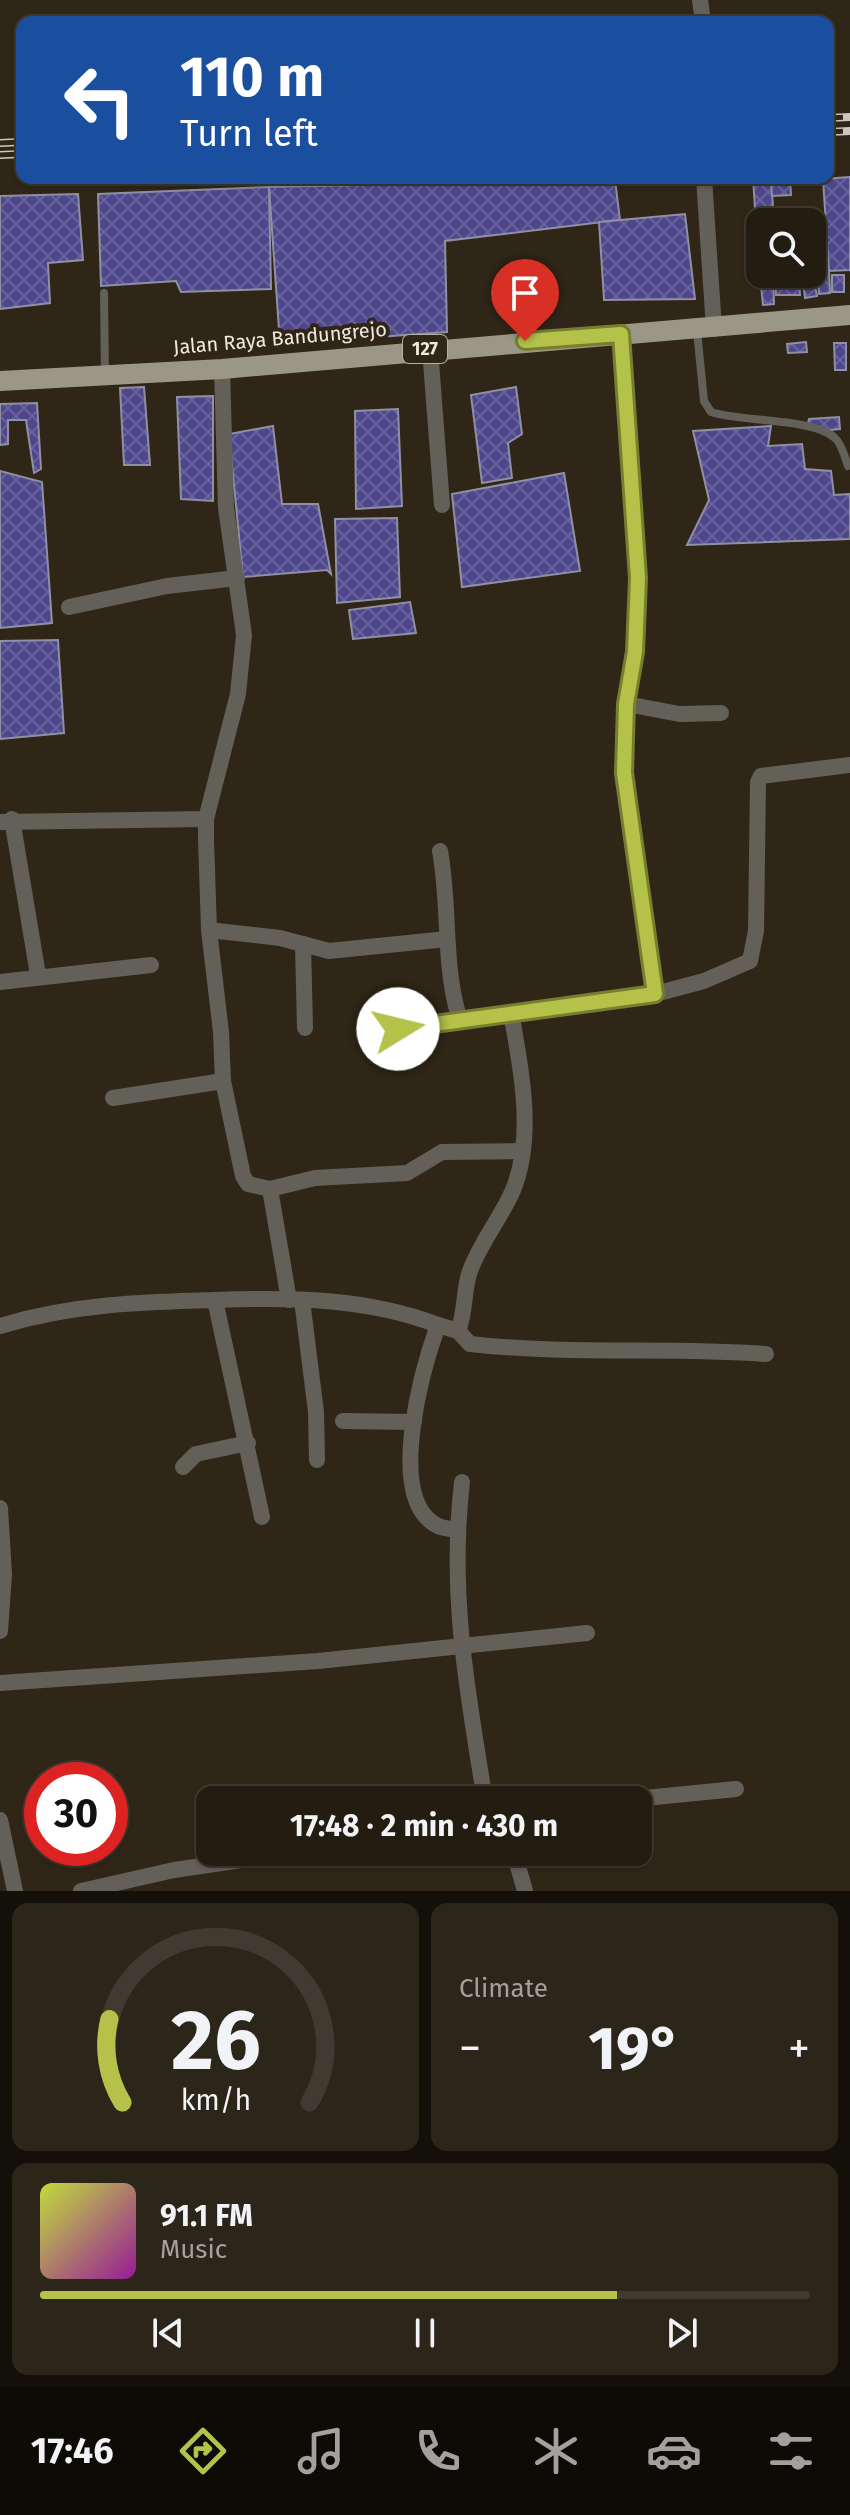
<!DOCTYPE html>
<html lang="en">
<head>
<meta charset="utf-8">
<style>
	:root { --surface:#231c11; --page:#2b251a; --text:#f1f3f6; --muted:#a3a19f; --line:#403a31; --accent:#b5c249 }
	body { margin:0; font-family:"Fira Sans",sans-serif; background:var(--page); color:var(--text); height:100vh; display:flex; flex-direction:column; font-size:30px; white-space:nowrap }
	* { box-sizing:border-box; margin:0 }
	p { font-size:26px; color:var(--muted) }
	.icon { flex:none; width:44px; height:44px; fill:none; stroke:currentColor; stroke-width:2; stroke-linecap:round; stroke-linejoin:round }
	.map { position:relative; height:1891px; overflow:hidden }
	.panel { display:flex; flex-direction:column; gap:12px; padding:12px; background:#130f09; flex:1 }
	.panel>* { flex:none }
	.hud { position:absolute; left:16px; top:16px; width:818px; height:168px; border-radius:16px; box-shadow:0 2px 6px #0004,0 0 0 2px var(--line); background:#1a4fa0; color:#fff; overflow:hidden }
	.fabs { position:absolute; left:746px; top:208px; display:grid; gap:16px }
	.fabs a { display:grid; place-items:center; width:80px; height:80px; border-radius:16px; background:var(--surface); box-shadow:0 2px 6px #0004,0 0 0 2px var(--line); font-size:40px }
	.speed { position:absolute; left:24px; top:1762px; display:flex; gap:16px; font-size:40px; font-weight:700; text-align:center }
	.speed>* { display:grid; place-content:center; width:104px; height:104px; border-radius:50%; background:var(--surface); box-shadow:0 2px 6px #0004,0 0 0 2px var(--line); line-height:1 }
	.speed .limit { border:12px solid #d22; background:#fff; color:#111 }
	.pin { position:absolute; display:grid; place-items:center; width:68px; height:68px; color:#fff; margin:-82px -34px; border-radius:50% 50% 50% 0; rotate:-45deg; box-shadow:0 0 8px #0007 }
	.pin .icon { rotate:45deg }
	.me { position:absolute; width:88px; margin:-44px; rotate:81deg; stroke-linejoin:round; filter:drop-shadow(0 0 6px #0008) }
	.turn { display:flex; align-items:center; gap:28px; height:168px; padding:0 32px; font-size:36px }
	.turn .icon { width:104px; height:104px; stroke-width:2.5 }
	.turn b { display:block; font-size:56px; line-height:68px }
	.big { font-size:60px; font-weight:700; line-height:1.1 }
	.panel .widget { flex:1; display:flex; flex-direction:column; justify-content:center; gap:12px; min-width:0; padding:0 28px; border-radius:16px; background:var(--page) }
	.panel .dial { align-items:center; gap:0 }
	.dial svg { height:208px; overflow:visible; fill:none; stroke:var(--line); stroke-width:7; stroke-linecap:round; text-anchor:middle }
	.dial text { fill:var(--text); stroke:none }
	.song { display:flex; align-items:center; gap:24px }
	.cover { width:96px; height:96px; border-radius:12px; background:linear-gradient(135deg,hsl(70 70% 55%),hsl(300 70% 35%)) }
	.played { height:8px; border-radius:4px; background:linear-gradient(90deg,var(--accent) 75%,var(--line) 75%) }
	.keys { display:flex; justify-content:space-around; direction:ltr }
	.heat { display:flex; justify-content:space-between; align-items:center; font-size:44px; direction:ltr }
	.panel .tiles { flex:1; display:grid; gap:12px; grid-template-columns:1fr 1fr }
	.widget:last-child { grid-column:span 2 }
	.trip { position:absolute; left:196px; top:1786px; width:456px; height:80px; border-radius:16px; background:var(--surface); box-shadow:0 2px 6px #0004,0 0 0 2px var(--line); font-weight:700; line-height:80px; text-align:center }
	.menu { display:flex; height:128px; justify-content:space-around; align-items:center; background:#0e0b07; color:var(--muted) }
	.menu .icon { width:56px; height:56px }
	.menu .current { color:var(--accent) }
	.menu b { font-size:36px; color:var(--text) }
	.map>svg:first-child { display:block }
	.building { fill:url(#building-cross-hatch); stroke:#9090a4; stroke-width:2 }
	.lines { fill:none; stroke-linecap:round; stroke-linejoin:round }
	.service { stroke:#626058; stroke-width:8 }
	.minor { stroke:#626058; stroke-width:16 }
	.primary { stroke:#9b9786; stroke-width:20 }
	.rail-casing { stroke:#cdc7bd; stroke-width:8 }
	.rail { stroke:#2f2617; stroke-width:5; stroke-dasharray:15; stroke-linecap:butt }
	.route-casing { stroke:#767e2f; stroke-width:20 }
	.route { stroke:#b5c249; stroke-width:14 }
	.labels { text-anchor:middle; stroke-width:8; stroke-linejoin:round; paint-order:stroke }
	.shield { fill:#2f2617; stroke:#b5aea4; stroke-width:2 }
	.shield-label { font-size:18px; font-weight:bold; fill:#efe9e0 }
	.street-label { font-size:20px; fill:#efe9e0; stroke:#2f2617 }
</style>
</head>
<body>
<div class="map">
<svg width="850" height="1891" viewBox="0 0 850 1891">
	<defs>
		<pattern id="building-cross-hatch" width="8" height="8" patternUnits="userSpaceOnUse" patternTransform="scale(2)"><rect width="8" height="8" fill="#4e478c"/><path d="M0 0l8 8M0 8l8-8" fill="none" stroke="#68629c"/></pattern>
	</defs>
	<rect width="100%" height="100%" fill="#2f2617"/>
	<!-- building -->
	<g class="building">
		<polygon points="850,177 850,270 829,271 823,179"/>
		<polygon points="753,178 771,178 773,207 755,208"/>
		<polygon points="771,178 790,178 791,195 772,196"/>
		<polygon points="615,180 620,220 445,241 447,332 280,344 269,187"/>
		<polygon points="269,187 271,289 181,292 176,281 101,286 98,194"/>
		<polygon points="78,194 83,260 48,263 50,303 0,309 0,196"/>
		<polygon points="772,209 773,221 760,222 759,234 757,210"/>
		<polygon points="685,214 695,299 604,300 599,222"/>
		<polygon points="816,246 825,246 826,268 817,268"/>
		<polygon points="812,271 817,296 805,298 802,274"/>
		<polygon points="829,271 830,293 819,294 818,272"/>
		<polygon points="773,275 774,304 763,305 760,276"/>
		<rect x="832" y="275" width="12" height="17"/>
		<polygon points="786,279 799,281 800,295 776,295 775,280"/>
		<polygon points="806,342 807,352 788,353 787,344"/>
		<polygon points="834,343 846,343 846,370 835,370"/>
		<polygon points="144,387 150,465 124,465 120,388"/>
		<polygon points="516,387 522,434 508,443 512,478 482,483 471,395"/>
		<polygon points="213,396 213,501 181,499 177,397"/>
		<polygon points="37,403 41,469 34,473 26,420 8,420 8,444 0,445 0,404"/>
		<polygon points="398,409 402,506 356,509 355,411"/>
		<polygon points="839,417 840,429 819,431 807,427 809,419"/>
		<polygon points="273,426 282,504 318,504 331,574 327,570 243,577 229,434"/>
		<polygon points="771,426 768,446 802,444 805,469 831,471 834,495 850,494 850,539 687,545 709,500 693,431"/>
		<polygon points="0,471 42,482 52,623 0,628"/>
		<polygon points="564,473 580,571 462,587 452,494"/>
		<polygon points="397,518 400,597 337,603 335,519"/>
		<polygon points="410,602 416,633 353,639 349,610"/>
		<polygon points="58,640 64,733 0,739 0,641"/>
	</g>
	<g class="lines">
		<!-- service -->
		<g class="service">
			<polyline points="104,293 105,376"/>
			<path d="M697 331 704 401 711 412C740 422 814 418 835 438 842 444 845 458 848 466"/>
		</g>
		<!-- minor -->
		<g class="minor">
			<polyline points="700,0 703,22"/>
			<polyline points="704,178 714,329"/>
			<polyline points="430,349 442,505"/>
			<polyline points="222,369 226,508 244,635 238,694 206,819 206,839 209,930 221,1032 223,1081 243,1176 248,1184 270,1189 289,1300"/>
			<polyline points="69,607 167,586 237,578"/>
			<polyline points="626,704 680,714 721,713"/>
			<polyline points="12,819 38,975"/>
			<polyline points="0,822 206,819"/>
			<path d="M440 851C450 905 443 960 458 1014L455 1020"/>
			<polyline points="209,930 280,938 329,951 447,939"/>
			<polyline points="303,944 305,1028"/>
			<polyline points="0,982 151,965"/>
			<polyline points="655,994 704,981 750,961 756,931 758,782 761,776 850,765"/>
			<polyline points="369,1034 655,994 624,773 626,704 637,625 638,558 621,334"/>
			<polyline points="113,1098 223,1081"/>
			<polyline points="270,1189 315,1178 407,1173 442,1152 522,1151"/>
			<polyline points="215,1300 262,1517"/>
			<polyline points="302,1300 316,1412 317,1460"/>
			<path d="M0 1326C72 1304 141 1302 216 1300 291 1297 367 1298 438 1325"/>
			<path d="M458 1331 470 1344C569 1355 668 1347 766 1354"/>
			<polyline points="343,1421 414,1422"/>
			<polyline points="183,1467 196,1454 248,1443"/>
			<path d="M462 1482C449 1594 467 1690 485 1800"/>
			<polyline points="0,1508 4,1574 0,1631"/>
			<path d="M457 1530C449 1529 439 1528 433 1523 387 1492 423 1367 438 1325L458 1331C466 1312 463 1290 470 1271 480 1243 501 1218 513 1190 535 1137 521 1067 511 1013"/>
			<polyline points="0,1683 318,1661 587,1633"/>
			<polyline points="625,1800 736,1789"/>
			<polyline points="0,1820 15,1891"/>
			<polyline points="514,1852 525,1891"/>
			<polyline points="81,1891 174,1870 297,1852"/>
		</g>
		<!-- primary -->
		<polyline class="primary" points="0,381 222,369 850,315"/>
		<defs>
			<g id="rail">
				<polyline points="828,118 850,117"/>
				<polyline points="828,132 850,131"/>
				<polyline points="0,143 22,142"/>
				<polyline points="0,155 22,154"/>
			</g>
		</defs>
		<!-- rail casing -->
		<use href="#rail" class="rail-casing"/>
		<!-- rail -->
		<use href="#rail" class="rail"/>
	</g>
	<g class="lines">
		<defs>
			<polyline id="route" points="398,1029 655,994 624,773 626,704 635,652 638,578 621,334 525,341"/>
		</defs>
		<!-- route casing -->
		<use href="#route" class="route-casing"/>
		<!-- route -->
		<use href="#route" class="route"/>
	</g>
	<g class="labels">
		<!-- shield labels -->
		<rect class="shield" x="403" y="335" width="44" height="28" rx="6"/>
		<g class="shield-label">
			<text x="425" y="355">127</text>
		</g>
		<!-- street labels -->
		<g class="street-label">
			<text transform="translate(280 338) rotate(-5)" y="7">Jalan Raya Bandungrejo</text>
		</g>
	</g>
</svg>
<div class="fabs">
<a><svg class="icon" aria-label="search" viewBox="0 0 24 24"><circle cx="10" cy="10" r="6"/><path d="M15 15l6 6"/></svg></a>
</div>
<div class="speed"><div class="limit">30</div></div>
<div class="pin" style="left:525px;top:341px;background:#d93025"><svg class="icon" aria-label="arrive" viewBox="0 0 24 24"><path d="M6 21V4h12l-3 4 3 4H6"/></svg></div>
<svg class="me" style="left:398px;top:1029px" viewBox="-20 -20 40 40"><circle r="19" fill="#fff"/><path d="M0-13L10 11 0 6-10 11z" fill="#b5c249"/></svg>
<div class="trip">17:48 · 2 min · 430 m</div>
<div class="hud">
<div class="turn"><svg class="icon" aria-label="left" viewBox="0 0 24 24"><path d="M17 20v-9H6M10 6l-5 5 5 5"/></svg><div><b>110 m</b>Turn left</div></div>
</div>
</div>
<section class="panel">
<div class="tiles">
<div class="widget dial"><svg viewBox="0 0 100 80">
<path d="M14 69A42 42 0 1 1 86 69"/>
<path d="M14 69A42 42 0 0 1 9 37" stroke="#b5c249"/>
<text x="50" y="56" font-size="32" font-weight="700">26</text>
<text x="50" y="72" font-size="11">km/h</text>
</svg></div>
<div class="widget"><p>Climate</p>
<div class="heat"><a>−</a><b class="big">19°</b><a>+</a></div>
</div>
<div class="widget">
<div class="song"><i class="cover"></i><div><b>91.1 FM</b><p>Music</p></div></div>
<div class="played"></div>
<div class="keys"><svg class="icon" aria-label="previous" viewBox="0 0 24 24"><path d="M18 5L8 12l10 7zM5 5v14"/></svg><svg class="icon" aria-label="pause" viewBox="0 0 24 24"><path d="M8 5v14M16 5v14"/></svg><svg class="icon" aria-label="next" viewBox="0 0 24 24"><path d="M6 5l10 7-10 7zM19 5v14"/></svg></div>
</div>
</div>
</section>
<nav class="menu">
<b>17:46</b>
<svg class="icon current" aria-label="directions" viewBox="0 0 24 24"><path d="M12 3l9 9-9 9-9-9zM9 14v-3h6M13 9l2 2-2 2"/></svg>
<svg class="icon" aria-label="music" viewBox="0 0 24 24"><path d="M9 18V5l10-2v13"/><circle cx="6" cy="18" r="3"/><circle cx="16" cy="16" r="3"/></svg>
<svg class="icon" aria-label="phone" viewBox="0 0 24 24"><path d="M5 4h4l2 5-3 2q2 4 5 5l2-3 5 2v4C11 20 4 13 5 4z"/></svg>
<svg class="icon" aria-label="climate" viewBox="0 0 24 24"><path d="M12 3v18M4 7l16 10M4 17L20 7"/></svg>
<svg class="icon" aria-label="car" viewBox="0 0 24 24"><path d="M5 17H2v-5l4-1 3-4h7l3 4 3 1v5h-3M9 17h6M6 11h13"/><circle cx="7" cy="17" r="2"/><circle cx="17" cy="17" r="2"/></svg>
<svg class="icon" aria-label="filters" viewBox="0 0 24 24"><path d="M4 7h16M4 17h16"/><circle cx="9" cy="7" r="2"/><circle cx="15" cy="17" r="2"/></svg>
</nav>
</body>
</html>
